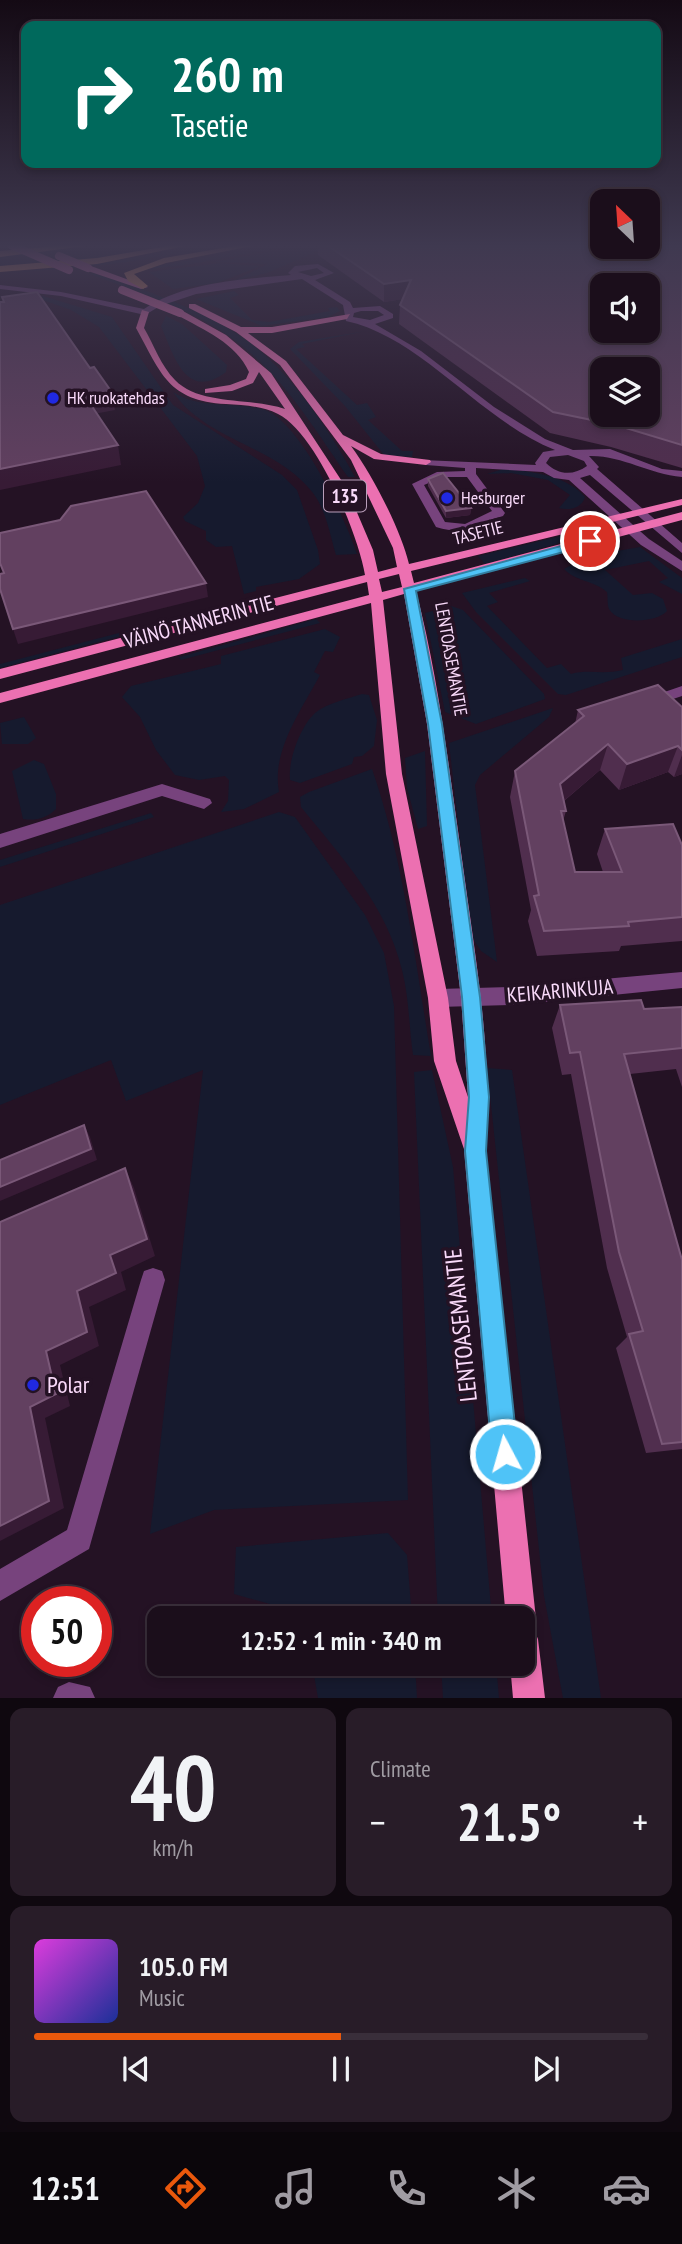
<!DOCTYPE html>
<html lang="en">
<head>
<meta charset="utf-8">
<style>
	:root { --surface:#1b0e1b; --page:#281c28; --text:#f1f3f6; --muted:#a09ca3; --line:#392e3a; --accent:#ea580c }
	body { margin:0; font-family:"PT Sans Narrow",sans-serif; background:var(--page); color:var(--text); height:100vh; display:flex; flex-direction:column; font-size:26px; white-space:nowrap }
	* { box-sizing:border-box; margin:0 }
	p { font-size:23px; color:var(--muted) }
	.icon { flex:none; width:38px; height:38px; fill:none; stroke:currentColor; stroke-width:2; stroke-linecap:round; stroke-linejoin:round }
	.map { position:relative; height:1698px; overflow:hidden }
	.panel { display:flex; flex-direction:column; gap:10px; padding:10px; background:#0f080f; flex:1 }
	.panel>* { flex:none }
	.guide { position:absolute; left:21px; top:21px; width:640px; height:147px; border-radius:14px; box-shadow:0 4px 10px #0003,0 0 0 2px var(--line); background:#00695c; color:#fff; overflow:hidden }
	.needle { width:46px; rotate:335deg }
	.controls { position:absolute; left:590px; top:189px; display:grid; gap:14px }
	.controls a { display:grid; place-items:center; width:70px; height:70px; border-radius:14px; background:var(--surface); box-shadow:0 4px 10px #0003,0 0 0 2px var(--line); font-size:35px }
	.speed { position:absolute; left:21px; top:1586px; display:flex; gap:14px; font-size:35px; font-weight:700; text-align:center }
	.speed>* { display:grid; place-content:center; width:91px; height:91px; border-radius:50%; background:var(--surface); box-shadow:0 4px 10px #0003,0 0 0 2px var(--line); line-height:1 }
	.speed .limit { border:10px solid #d22; background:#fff; color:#111 }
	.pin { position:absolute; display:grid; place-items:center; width:60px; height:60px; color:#fff; margin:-30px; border:4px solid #fff; border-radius:50%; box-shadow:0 2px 7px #0007 }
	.me { position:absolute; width:77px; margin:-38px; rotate:354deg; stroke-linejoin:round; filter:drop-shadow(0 0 5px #0008) }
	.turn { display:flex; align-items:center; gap:24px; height:147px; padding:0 35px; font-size:32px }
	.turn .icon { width:91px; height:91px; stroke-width:2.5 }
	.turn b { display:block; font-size:49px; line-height:60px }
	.big { font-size:52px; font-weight:700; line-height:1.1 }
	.panel .card { flex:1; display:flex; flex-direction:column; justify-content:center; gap:10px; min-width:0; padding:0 24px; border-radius:14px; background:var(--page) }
	.panel .dial { align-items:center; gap:0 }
	.dial b { font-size:91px; line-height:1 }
	.song { display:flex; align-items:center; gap:21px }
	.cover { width:84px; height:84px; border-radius:10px; background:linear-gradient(135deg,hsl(300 70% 55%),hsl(230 70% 35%)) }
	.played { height:7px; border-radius:4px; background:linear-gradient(90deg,var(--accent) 50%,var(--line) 50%) }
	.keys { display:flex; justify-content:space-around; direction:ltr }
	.heat { display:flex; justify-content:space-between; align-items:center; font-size:38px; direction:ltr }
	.panel .tiles { flex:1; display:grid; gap:10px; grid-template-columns:1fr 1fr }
	.card:last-child { grid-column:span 2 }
	.trip { position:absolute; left:147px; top:1606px; width:388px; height:70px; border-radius:14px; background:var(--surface); box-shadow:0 4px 10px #0003,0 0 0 2px var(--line); font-weight:700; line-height:70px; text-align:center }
	.dock { display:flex; height:112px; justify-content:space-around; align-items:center; background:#0b060b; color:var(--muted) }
	.dock .icon { width:49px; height:49px }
	.dock .active { color:var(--accent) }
	.dock b { font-size:32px; color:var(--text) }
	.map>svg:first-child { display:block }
	.green { fill:#161a2e }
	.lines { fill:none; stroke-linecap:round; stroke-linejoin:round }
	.minor { fill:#77437d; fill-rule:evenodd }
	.major { fill:#ec70b1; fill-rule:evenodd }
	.highway { fill:#ea9765; fill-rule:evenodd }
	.major-bridge { stroke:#ec70b1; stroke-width:8 }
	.wall { fill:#502e4e }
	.shaded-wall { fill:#371b35 }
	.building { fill:#624060; stroke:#7a5878; stroke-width:2; fill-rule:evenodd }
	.route { fill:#4fc3f7; stroke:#337fa1; stroke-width:2 }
	.poi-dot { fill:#2029e1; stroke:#241224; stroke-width:2.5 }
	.labels { text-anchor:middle; stroke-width:7; stroke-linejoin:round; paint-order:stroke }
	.far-poi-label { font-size:18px; fill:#f9dafa; stroke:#241224; text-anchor:start }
	.far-street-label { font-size:18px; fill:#f9dafa; stroke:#241224 }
	.shield { fill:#241224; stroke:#b99eba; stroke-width:2 }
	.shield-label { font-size:19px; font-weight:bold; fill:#f9dafa }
	.street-label { font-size:21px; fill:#f9dafa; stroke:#241224 }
	.near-street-label { font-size:24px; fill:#f9dafa; stroke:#241224 }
	.near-poi-label { font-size:24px; fill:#f9dafa; stroke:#241224; text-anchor:start }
</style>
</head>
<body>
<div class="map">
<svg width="682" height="1698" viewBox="0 0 682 1698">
	<rect width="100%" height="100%" fill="#241224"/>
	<!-- green -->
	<g class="green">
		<polygon points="103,245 176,245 84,260 0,266 0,256"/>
		<polygon points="201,245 239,245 113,264 0,274 105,263"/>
		<path d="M272 245H296C244 253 194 267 141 269Z"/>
		<polygon points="306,245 331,245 267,273 233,281 268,264 214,262"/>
		<polygon points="221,263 261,266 217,283 173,289 149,272"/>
		<path d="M98 273C148 292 200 308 245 339 291 372 328 428 355 477H348C318 434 288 384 248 351 203 312 144 295 90 274Z"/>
		<polygon points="234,291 239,295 230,298 252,320 269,322 330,311 328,308 337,307 340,311 328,317 262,326 196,299"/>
		<polygon points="43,296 112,317 173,405 282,475 297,490 318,550 320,564 299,579 256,587 256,591 244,594 232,546 216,547 206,540 206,531 185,521 183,517 198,503 205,486 197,456 99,327 71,310 37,298"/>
		<path d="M166 316 182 324 227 365 226 372C186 402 174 356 161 326Z"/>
		<polygon points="366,331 302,344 305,347 296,349 357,405 367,403 376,417 368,420 402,451 413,451 412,457 384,455 345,406 290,349 299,342"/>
		<path d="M173 392C200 409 232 402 262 409 299 418 345 518 357 554L336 555C330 535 326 510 313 493 278 446 206 441 173 392Z"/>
		<path d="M503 469C530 471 567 475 585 497 582 508 569 511 559 508L570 495 548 480 511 473 487 474Z"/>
		<polygon points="582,531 588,535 485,564 478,556"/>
		<path d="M640 547 682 578V594L659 582 668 578 649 561 605 570 633 595 652 593 663 599 667 611C656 623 618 625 609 609 607 604 608 597 607 592 593 580 577 582 564 569L588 556 615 559 617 551Z"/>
		<path d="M525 578 530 581 489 593 498 602 487 606 547 668 561 664 571 674C588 669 603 675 623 670L621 658 682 639V657L566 695 558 694 476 612 462 593Z"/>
		<polygon points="451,606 463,610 544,694 545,699 476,724 445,712 425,613"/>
		<polygon points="192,614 194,617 0,668 0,664"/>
		<polygon points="316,619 320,623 181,660 179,657"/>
		<path d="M325 629 340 637 333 652 325 651 314 672 320 675C302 709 271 751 279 792L244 809 221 812 228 801 229 780 225 776 199 780 175 775 156 750 140 717 122 697 131 686 221 664V656Z"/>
		<path d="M362 694 369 695 377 720 374 746 362 756 354 757 352 764 300 783 290 780C288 760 300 727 315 713 327 703 347 699 362 694Z"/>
		<polygon points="553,708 549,717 480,775 475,785 497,962 481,951 471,936 449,743"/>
		<polygon points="24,717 36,738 28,744 2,744 0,723"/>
		<polygon points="425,751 427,826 418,829 407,788 405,758"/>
		<path d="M34 760 44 764 56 794V809C47 818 36 821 23 819L12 771Z"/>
		<path d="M372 769C404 861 415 960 431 1056L413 1055C409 1027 409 997 402 970 387 906 341 856 301 807L300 797 309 792Z"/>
		<polygon points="279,812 295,817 365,915 384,953 394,1006 408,1500 214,1510 150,1534 203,1070 126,1101 111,1060 0,1105 0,905"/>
		<polygon points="151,813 154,817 0,867 0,860"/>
		<polygon points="487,1068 512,1070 601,1698 563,1698 544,1596"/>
		<polygon points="432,1070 453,1167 492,1619 438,1619 414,1072"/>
		<polygon points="388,1533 407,1555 412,1619 297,1619 291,1610 234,1594 236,1547"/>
		<polygon points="312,1664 415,1664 417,1698 318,1698"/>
		<polygon points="441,1664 496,1664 499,1698 443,1698"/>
	</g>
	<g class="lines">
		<!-- minor -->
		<g class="minor">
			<path d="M318 264 334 273 315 280 350 302 353 308 380 306 393 314V318L375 324 421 351 494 407 545 439 573 450 610 449 662 469 682 471V477C648 474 622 455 589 456L599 467 597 469 682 543V553L590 475 580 478 649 539 682 561V571L641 545 569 480 554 478 543 472 476 468V474L505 513 503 516C473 524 470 537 436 527L412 484 437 472 465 471V468L426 465 421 462 422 460 536 465 535 463 543 452 555 450C480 420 421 337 346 321L343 305 302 279 196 294 160 306 145 315 61 296 0 289V285L61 292 144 309C184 282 243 279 291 275L288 273 295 266ZM317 268 324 273 311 276 298 272ZM361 311H378L384 315 370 320 353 317 354 313ZM568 455 584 461 587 466C573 476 558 475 546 463L550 457ZM443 477H467L492 511 465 524 445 522 424 485Z"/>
			<polygon points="682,686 682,696 649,707 641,702 644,699"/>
			<polygon points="162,784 210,799 212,803 204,809 162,796 0,848 0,834"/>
			<polygon points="682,972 682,988 514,1005 438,1007 431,1004 428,998 431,992 438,989 514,987"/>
			<polygon points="153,1268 162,1271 165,1280 89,1549 0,1601 0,1569 67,1530 141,1280 144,1271"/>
			<polygon points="69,1682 90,1687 95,1698 53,1698 58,1687"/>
		</g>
		<!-- major -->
		<g class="major">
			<polygon points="85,266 91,266 148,287 141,289 85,270"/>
			<path d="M189 304H195L241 327H272L350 314 347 319 272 333H248L286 361 343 435 381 454 430 460 431 462 426 465 374 459 351 446C372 474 401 530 409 564L682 499V505L411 571 414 583 682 512V520L416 591C439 679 449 770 462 859 475 956 493 1053 486 1151L536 1619 533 1628 538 1639 545 1698H513L510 1664H523V1619H506L464 1149 434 1061 428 998 386 774 371 603 0 703V693L369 595 367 582 0 679V669L365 575C358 533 316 433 278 414 262 406 244 405 226 404 168 401 161 373 136 328L142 310 149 312 144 328C154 345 161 366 175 380 200 406 251 397 285 409L259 372 253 383 232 391 205 393V389L230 385 246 379 249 372C236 343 204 330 177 315V311H183L226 335 271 373 347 489 373 550 378 572 397 567 393 548 351 460 280 365 236 332 189 308ZM399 574 402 587 382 592 379 579ZM404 594 427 724 461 997 468 1097 456 1061 448 998 402 774 383 600Z"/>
		</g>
		<!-- highway -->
		<g class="highway">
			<polygon points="68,245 93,245 0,257 0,251"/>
			<polygon points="174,245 190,245 97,264 0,272 0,266 97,258"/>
			<polygon points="241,245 257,245 166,263 134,274 148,286 143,289 128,281 124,273 164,258"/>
		</g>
		<!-- major-bridge -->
		<g class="major-bridge">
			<polyline points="11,245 69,270"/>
			<polyline points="59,256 88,268"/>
			<polyline points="122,290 180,313"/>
		</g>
	</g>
	<!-- wall -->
	<g class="wall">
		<polygon points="318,245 682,245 682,468 611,447 550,433 399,324 400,305 402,299 384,302 318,255"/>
		<polygon points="428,479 471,508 470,515 446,518 428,486"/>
		<polygon points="682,707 682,774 674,777 668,772 619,790 600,770 564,801 566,811 563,821 575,872 603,872 597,854 605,829 682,845 682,941 621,946 619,951 537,956 528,921 531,910 510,797 515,771 575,724 578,710"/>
		<polygon points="560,1005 644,1009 682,1007 682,1087 676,1069 630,1074 682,1260 682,1449 646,1453 616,1348 627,1337 607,1268 571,1074 562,1075 552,1028"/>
	</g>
	<!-- shaded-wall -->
	<g class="shaded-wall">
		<polygon points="411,280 410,298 384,302 384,284"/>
		<polygon points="111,391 115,410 89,415 85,396"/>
		<polygon points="118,445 121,465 0,490 0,469"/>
		<polygon points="471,508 470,515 446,518 446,511"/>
		<polygon points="206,583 208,597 18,644 13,629"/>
		<polygon points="608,744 600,770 553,810 560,784"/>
		<polygon points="678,746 668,772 619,790 627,764"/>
		<polygon points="682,755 682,774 674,777"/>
		<polygon points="84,1125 90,1137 97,1160 0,1201 0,1187"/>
		<polygon points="125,1168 134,1188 155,1256 121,1272 126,1290 89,1307 99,1346 60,1365 70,1406 45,1418 64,1508 0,1541 0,1526 30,1407 46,1351 77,1291 110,1255"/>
	</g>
	<!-- building -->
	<g class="building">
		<path d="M327 245H602V247H648V245H682V445L616 425 553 412 400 305 411 280 384 284ZM602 285H648V331H602ZM602 369H648V415H602Z"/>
		<polygon points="37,292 90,368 94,367 111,391 85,396 118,445 0,469 0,302 4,302 2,297"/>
		<polygon points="443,473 471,508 446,511 428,479"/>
		<polygon points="146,491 206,583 13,629 0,589 0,574 4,573 0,563 0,533 60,520 71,506"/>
		<polygon points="658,685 682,707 682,750 678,746 627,764 608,744 560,784 566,811 561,811 575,872 622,872 605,829 673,824 682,845 682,917 628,922 629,926 544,931 534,896 539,895 515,771 584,716 578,710"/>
		<polygon points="641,1000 644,1009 682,1007 682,1048 624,1054 682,1260 682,1442 662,1444 629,1334 643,1331 619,1252 580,1052 570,1053 560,1005"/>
		<polygon points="84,1125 91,1149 0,1187 0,1160"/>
		<polygon points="125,1168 147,1239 110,1255 116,1273 77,1291 87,1332 46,1351 56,1394 30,1407 49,1501 0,1526 0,1222"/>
	</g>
	<!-- sky -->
	<linearGradient id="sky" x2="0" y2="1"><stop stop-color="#140a14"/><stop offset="0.51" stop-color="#3f3950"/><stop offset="1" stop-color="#3f3950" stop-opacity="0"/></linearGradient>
	<rect width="682" height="482" fill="url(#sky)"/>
	<!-- route -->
	<polygon class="route" points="590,538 594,539 594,544 416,591 442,724 480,997 489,1097 486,1151 518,1454 514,1463 505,1466 496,1463 492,1454 465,1151 469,1097 462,997 428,724 404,589"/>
	<!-- markers -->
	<g class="poi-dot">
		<circle cx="53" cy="398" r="7"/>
		<circle cx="447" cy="498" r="7"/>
		<circle cx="33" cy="1385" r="7"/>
	</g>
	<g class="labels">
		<!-- far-poi labels -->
		<g class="far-poi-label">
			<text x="67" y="404">HK ruokatehdas</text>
			<text x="461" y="504">Hesburger</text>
		</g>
		<!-- far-street labels -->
		<g class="far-street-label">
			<text transform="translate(478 533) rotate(-14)" y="6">TASETIE</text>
			<text transform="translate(451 659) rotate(80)" y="6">LENTOASEMANTIE</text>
		</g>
		<!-- shield labels -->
		<rect class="shield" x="324" y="480.5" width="42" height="31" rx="5"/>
		<g class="shield-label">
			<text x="345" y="503">135</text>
		</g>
		<!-- street labels -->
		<g class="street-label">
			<text transform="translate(199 622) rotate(-15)" y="7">VÄINÖ TANNERIN TIE</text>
			<text transform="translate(560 991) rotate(-5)" y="7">KEIKARINKUJA</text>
		</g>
		<!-- near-street labels -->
		<g class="near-street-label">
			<text transform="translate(461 1325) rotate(-96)" y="8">LENTOASEMANTIE</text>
		</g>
		<!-- near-poi labels -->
		<g class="near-poi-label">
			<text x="47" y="1393">Polar</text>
		</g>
	</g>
</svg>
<div class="controls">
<a><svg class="needle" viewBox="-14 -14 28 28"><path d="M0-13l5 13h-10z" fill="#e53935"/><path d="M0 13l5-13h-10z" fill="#a09ca3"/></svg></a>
<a><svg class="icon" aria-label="sound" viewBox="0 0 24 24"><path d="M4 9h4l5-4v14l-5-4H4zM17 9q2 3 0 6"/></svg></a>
<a><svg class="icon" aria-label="layers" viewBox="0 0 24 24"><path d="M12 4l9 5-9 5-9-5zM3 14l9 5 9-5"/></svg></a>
</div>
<div class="speed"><div class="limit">50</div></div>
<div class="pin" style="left:590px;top:541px;background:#d93025"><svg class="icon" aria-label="arrive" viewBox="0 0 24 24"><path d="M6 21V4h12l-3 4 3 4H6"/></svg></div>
<svg class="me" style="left:505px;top:1454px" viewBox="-20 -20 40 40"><circle r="17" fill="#4fc3f7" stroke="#fff" stroke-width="3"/><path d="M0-11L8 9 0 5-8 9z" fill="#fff"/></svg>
<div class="trip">12:52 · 1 min · 340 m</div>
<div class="guide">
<div class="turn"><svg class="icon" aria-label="right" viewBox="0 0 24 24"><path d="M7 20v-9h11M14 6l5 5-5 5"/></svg><div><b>260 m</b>Tasetie</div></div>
</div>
</div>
<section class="panel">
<div class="tiles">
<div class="card dial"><b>40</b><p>km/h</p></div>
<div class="card"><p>Climate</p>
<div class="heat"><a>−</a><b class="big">21.5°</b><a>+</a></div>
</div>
<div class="card">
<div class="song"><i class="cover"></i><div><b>105.0 FM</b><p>Music</p></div></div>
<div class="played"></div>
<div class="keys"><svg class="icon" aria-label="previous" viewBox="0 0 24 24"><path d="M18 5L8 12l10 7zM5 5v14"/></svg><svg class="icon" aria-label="pause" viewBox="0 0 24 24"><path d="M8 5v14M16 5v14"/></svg><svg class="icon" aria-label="next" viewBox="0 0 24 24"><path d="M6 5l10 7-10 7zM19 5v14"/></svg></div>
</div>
</div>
</section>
<nav class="dock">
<b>12:51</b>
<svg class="icon active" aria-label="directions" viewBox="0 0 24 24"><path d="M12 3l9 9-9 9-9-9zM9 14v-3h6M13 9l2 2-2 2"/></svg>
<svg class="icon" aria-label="music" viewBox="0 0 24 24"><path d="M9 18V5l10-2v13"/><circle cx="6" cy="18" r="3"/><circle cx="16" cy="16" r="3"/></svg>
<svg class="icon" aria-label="phone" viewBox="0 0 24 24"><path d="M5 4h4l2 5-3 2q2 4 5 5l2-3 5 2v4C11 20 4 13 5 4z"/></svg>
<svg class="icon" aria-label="climate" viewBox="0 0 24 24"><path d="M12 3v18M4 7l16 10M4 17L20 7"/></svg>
<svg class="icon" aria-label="car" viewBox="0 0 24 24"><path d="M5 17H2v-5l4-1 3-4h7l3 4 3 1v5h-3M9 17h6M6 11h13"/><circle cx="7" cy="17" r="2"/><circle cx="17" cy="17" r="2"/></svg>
</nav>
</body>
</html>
